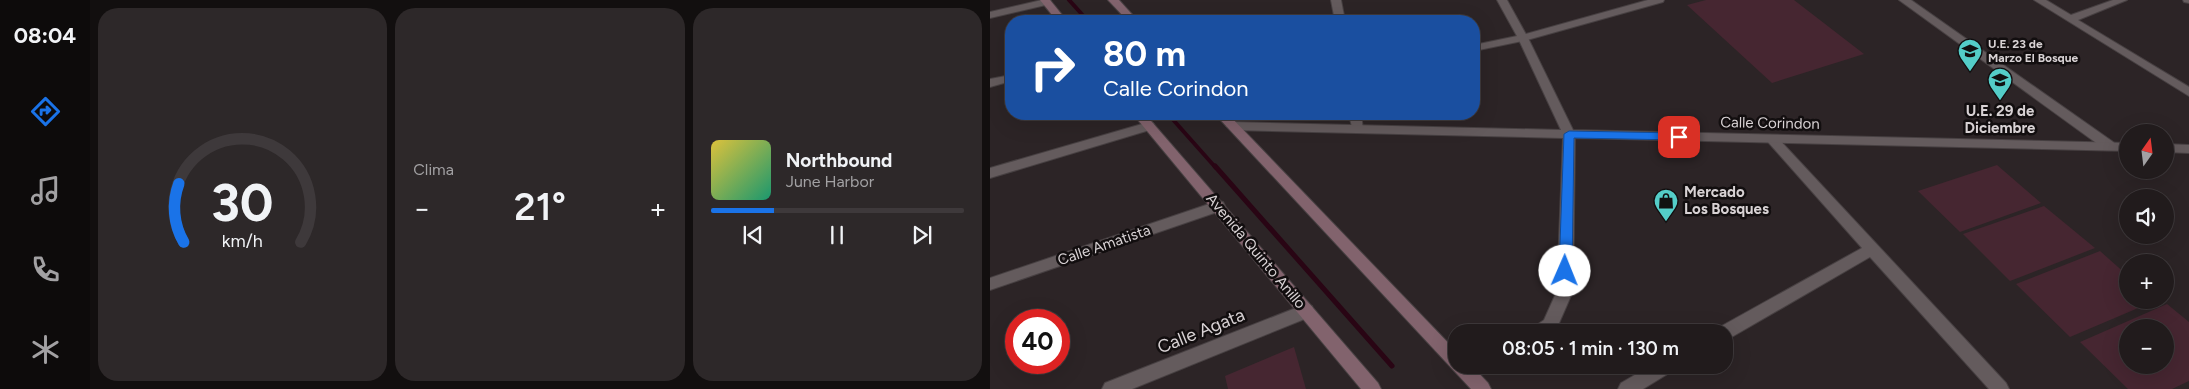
<!DOCTYPE html>
<html lang="es">
<head>
<meta charset="utf-8">
<style>
	:root { --surface:#211b1c; --page:#2d2829; --text:#f1f3f6; --muted:#a2a1a3; --line:#3e393b; --accent:#1a73e8 }
	body { margin:0; font-family:Figtree,sans-serif; background:var(--page); color:var(--text); height:100vh; display:flex; flex-direction:column; font-size:19px; white-space:nowrap }
	* { box-sizing:border-box; margin:0 }
	p { font-size:16px; color:var(--muted) }
	.icon { flex:none; width:28px; height:28px; fill:none; stroke:currentColor; stroke-width:2; stroke-linecap:round; stroke-linejoin:round }
	.map { position:relative; flex:1; overflow:hidden }
	.details { display:flex; flex-direction:column; gap:8px; padding:8px; background:#120f0f; width:900px }
	.details>* { flex:none }
	.hud { position:absolute; left:15px; top:15px; width:475px; height:105px; border-radius:20px; box-shadow:0 5px 20px #0002,0 0 0 1px var(--line); background:#1a4fa0; color:#fff; overflow:hidden }
	.needle { width:32px; rotate:14deg }
	.fabs { position:absolute; left:1129px; top:124px; display:grid; gap:10px }
	.fabs a { display:grid; place-items:center; width:55px; height:55px; border-radius:50%; background:var(--surface); box-shadow:0 5px 20px #0002,0 0 0 1px var(--line); font-size:25px }
	.speed { position:absolute; left:15px; top:309px; display:flex; gap:10px; font-size:25px; font-weight:700; text-align:center }
	.speed>* { display:grid; place-content:center; width:65px; height:65px; border-radius:50%; background:var(--surface); box-shadow:0 5px 20px #0002,0 0 0 1px var(--line); line-height:1 }
	.speed .limit { border:8px solid #d22; background:#fff; color:#111 }
	.pin { position:absolute; display:grid; place-items:center; width:42px; height:42px; color:#fff; margin:-21px; border-radius:10px; box-shadow:0 2px 8px #0006 }
	.me { position:absolute; width:55px; margin:-28px; rotate:1deg; stroke-linejoin:round; filter:drop-shadow(0 0 4px #0008) }
	.turn { display:flex; align-items:center; gap:18px; height:105px; padding:0 15px; font-size:22px }
	.turn .icon { width:65px; height:65px; stroke-width:2.5 }
	.turn b { display:block; font-size:35px; line-height:42px }
	.big { font-size:38px; font-weight:600; line-height:1.1 }
	.details .tile { flex:1; display:flex; flex-direction:column; justify-content:center; gap:8px; min-width:0; padding:0 18px; border-radius:20px; background:var(--page) }
	.details .dial { align-items:center; gap:0 }
	.dial svg { height:130px; overflow:visible; fill:none; stroke:var(--line); stroke-width:7; stroke-linecap:round; text-anchor:middle }
	.dial text { fill:var(--text); stroke:none }
	.song { display:flex; align-items:center; gap:15px }
	.cover { width:60px; height:60px; border-radius:8px; background:linear-gradient(135deg,hsl(50 70% 55%),hsl(160 70% 35%)) }
	.played { height:5px; border-radius:2px; background:linear-gradient(90deg,var(--accent) 25%,var(--line) 25%) }
	.keys { display:flex; justify-content:space-around; direction:ltr }
	.heat { display:flex; justify-content:space-between; align-items:center; font-size:28px; direction:ltr }
	.details .tiles { flex:1; display:grid; gap:8px; grid-template-columns:repeat(3,1fr) }
	.trip { position:absolute; left:458px; top:324px; width:285px; height:50px; border-radius:20px; background:var(--surface); box-shadow:0 5px 20px #0002,0 0 0 1px var(--line); font-weight:600; line-height:50px; text-align:center }
	main { display:flex; flex:1; min-height:0 }
	.tabs { display:flex; flex-direction:column; width:90px; justify-content:space-around; align-items:center; background:#0d0b0b; color:var(--muted) }
	.tabs .icon { width:35px; height:35px }
	.tabs .on { color:var(--accent) }
	.tabs b { font-size:22px; color:var(--text) }
	.map>svg:first-child { display:block }
	.green { fill:#462631; fill-rule:evenodd }
	.lines { fill:none; stroke-linecap:round; stroke-linejoin:round }
	.stream-far1 { stroke:#290514; stroke-width:4 }
	.stream { stroke:#290514; stroke-width:5 }
	.minor-casing { stroke:#474042; stroke-width:2 }
	.tertiary-casing { stroke:#474042; stroke-width:2 }
	.secondary-casing { stroke:#474042; stroke-width:2 }
	.minor { fill:#645b5d; fill-rule:evenodd }
	.tertiary { fill:#645b5d; fill-rule:evenodd }
	.secondary { fill:#82636d; fill-rule:evenodd }
	.route { fill:#1a73e8; stroke:#114b97 }
	.labels { text-anchor:middle; stroke-width:5; stroke-linejoin:round; paint-order:stroke }
	.far-poi-label { font-size:12px; font-weight:bold; fill:#d8d2d4; stroke:#120e0f; text-anchor:start }
	.poi-label { font-size:15px; font-weight:bold; fill:#d8d2d4; stroke:#120e0f }
	.street-label { font-size:15px; fill:#d8d2d4; stroke:#120e0f }
	.near-street-label { font-size:18px; fill:#d8d2d4; stroke:#120e0f }
</style>
</head>
<body>
<main>
<nav class="tabs">
<b>08:04</b>
<svg class="icon on" aria-label="directions" viewBox="0 0 24 24"><path d="M12 3l9 9-9 9-9-9zM9 14v-3h6M13 9l2 2-2 2"/></svg>
<svg class="icon" aria-label="music" viewBox="0 0 24 24"><path d="M9 18V5l10-2v13"/><circle cx="6" cy="18" r="3"/><circle cx="16" cy="16" r="3"/></svg>
<svg class="icon" aria-label="phone" viewBox="0 0 24 24"><path d="M5 4h4l2 5-3 2q2 4 5 5l2-3 5 2v4C11 20 4 13 5 4z"/></svg>
<svg class="icon" aria-label="climate" viewBox="0 0 24 24"><path d="M12 3v18M4 7l16 10M4 17L20 7"/></svg>
</nav>
<section class="details">
<div class="tiles">
<div class="tile dial"><svg viewBox="0 0 100 80">
<path d="M14 69A42 42 0 1 1 86 69"/>
<path d="M14 69A42 42 0 0 1 11 33" stroke="#1a73e8"/>
<text x="50" y="56" font-size="32" font-weight="700">30</text>
<text x="50" y="72" font-size="11">km/h</text>
</svg></div>
<div class="tile"><p>Clima</p>
<div class="heat"><a>−</a><b class="big">21°</b><a>+</a></div>
</div>
<div class="tile">
<div class="song"><i class="cover"></i><div><b>Northbound</b><p>June Harbor</p></div></div>
<div class="played"></div>
<div class="keys"><svg class="icon" aria-label="previous" viewBox="0 0 24 24"><path d="M18 5L8 12l10 7zM5 5v14"/></svg><svg class="icon" aria-label="pause" viewBox="0 0 24 24"><path d="M8 5v14M16 5v14"/></svg><svg class="icon" aria-label="next" viewBox="0 0 24 24"><path d="M6 5l10 7-10 7zM19 5v14"/></svg></div>
</div>
</div>
</section>
<div class="map">
<svg width="1199" height="389" viewBox="0 0 1199 389">
	<rect width="100%" height="100%" fill="#2c2426"/>
	<!-- green -->
	<g class="green">
		<polygon points="716,0 804,0 874,54 782,83 697,5"/>
		<polygon points="1007,165 1051,203 970,232 928,191"/>
		<polygon points="1054,206 1105,248 1020,281 973,234"/>
		<polygon points="1110,251 1137,275 1138,300 1167,300 1080,337 1026,284"/>
		<path d="M1177 304 1199 322V381L1182 389H1138L1090 342ZM1138 328H1175V365H1138Z"/>
		<polygon points="304,347 316,389 238,389 235,376"/>
	</g>
	<g class="lines">
		<!-- stream-far1 -->
		<g class="stream-far1">
			<polyline points="79,0 98,21"/>
			<polyline points="178,114 226,168"/>
		</g>
		<!-- stream -->
		<polyline class="stream" points="225,166 402,366"/>
		<defs>
			<g id="minor">
				<polygon points="52,0 60,0 61,2 60,4 0,18 0,12"/>
				<polygon points="341,0 351,0 355,21 345,21"/>
				<polygon points="658,0 674,0 673,2 537,40 484,51 484,45 532,35"/>
				<polygon points="909,0 921,0 1126,144 1127,147 1126,150 1116,150"/>
				<polygon points="1044,0 1056,0 1081,15 1123,0 1137,0 1088,20 1199,87 1199,96"/>
				<polygon points="1193,0 1199,0 1199,3 1194,2"/>
				<polygon points="21,75 21,81 0,87 0,79"/>
				<polygon points="359,114 371,114 373,129 371,132 363,132"/>
				<polygon points="159,122 163,123 165,126 163,129 0,178 0,168"/>
				<polygon points="782,135 786,136 1016,383 1019,389 999,389 880,257 740,338 734,340 734,332 726,332 728,328 872,248 778,142 776,139"/>
				<polygon points="228,201 233,202 235,206 233,210 0,290 0,278"/>
				<polygon points="316,304 322,306 324,311 322,316 142,389 112,389 115,383"/>
				<polygon points="662,365 687,365 684,370 653,389 628,389 631,383"/>
			</g>
			<g id="tertiary">
				<polygon points="507,0 517,0 538,38 583,130 1138,143 1138,151 585,138 583,291 566,330 562,332 542,332 544,327 554,320 567,291 573,138 242,130 236,126 242,122 571,130 528,38"/>
				<polygon points="1175,144 1199,145 1199,153 1175,152"/>
			</g>
			<g id="secondary">
				<polygon points="50,0 60,0 77,21 67,21"/>
				<polygon points="118,0 129,0 148,21 138,21"/>
				<polygon points="143,114 155,114 388,383 391,389 371,389"/>
				<polygon points="225,114 238,114 466,351 466,365 481,365 498,383 501,389 481,389"/>
			</g>
		</defs>
		<!-- minor casing -->
		<use href="#minor" class="minor-casing"/>
		<!-- tertiary casing -->
		<use href="#tertiary" class="tertiary-casing"/>
		<!-- secondary casing -->
		<use href="#secondary" class="secondary-casing"/>
		<!-- minor -->
		<use href="#minor" class="minor"/>
		<!-- tertiary -->
		<use href="#tertiary" class="tertiary"/>
		<!-- secondary -->
		<use href="#secondary" class="secondary"/>
	</g>
	<!-- route -->
	<polygon class="route" points="579,131 689,133 694,137 689,140 584,138 582,271 580,275 571,275 569,271 574,134"/>
	<!-- icons -->
	<defs>
		<symbol id="school-pin" viewBox="-11 -11 22 30"><path d="M0 17L-7.5 6A9.5 9.5 0 1 1 7.5 6Z" fill="#54cdc8" stroke="#120e0f"/><path d="M0-5L7-2L0 1L-7-2ZM-4 1L0 2.5L4 1V4Q0 6-4 4Z" fill="#111"/></symbol>
		<symbol id="shop-pin" viewBox="-11 -11 22 30"><path d="M0 17L-7.5 6A9.5 9.5 0 1 1 7.5 6Z" fill="#54cdc8" stroke="#120e0f"/><path d="M-5-2.5h2.3a2.7 3.5 0 0 1 5.4 0H5L5.5 6h-11ZM-1.5-2.5h3a1.5 2.3 0 0 0-3 0Z" fill="#111"/></symbol>
	</defs>
	<g fill-rule="evenodd">
		<use href="#school-pin" x="966" y="37" width="28" height="38"/>
		<use href="#school-pin" x="996" y="66" width="28" height="38"/>
		<use href="#shop-pin" x="662" y="187" width="28" height="38"/>
	</g>
	<g class="labels">
		<!-- far-poi labels -->
		<g class="far-poi-label">
			<text x="998" y="48">U.E. 23 de<tspan x="998" dy="14">Marzo El Bosque</tspan></text>
		</g>
		<!-- poi labels -->
		<g class="poi-label">
			<text x="1010" y="116">U.E. 29 de<tspan x="1010" dy="17">Diciembre</tspan></text>
			<text x="694" y="197" text-anchor="start">Mercado<tspan x="694" dy="17">Los Bosques</tspan></text>
		</g>
		<!-- street labels -->
		<g class="street-label">
			<text transform="translate(780 123) rotate(1)" y="5">Calle Corindon</text>
			<text transform="translate(114 245) rotate(-19)" y="5">Calle Amatista</text>
			<text transform="translate(266 251) rotate(50)" y="5">Avenida Quinto Anillo</text>
		</g>
		<!-- near-street labels -->
		<g class="near-street-label">
			<text transform="translate(211 331) rotate(-22)" y="6">Calle Agata</text>
		</g>
	</g>
</svg>
<div class="fabs">
<a><svg class="needle" viewBox="-14 -14 28 28"><path d="M0-13l5 13h-10z" fill="#e53935"/><path d="M0 13l5-13h-10z" fill="#a2a1a3"/></svg></a>
<a><svg class="icon" aria-label="sound" viewBox="0 0 24 24"><path d="M4 9h4l5-4v14l-5-4H4zM17 9q2 3 0 6"/></svg></a>
<a>+</a>
<a>−</a>
</div>
<div class="speed"><div class="limit">40</div></div>
<div class="pin" style="left:689px;top:137px;background:#d93025"><svg class="icon" aria-label="arrive" viewBox="0 0 24 24"><path d="M6 21V4h12l-3 4 3 4H6"/></svg></div>
<svg class="me" style="left:575px;top:271px" viewBox="-20 -20 40 40"><circle r="19" fill="#fff"/><path d="M0-13L10 11 0 6-10 11z" fill="#1a73e8"/></svg>
<div class="trip">08:05 · 1 min · 130 m</div>
<div class="hud">
<div class="turn"><svg class="icon" aria-label="right" viewBox="0 0 24 24"><path d="M7 20v-9h11M14 6l5 5-5 5"/></svg><div><b>80 m</b>Calle Corindon</div></div>
</div>
</div>
</main>
</body>
</html>
